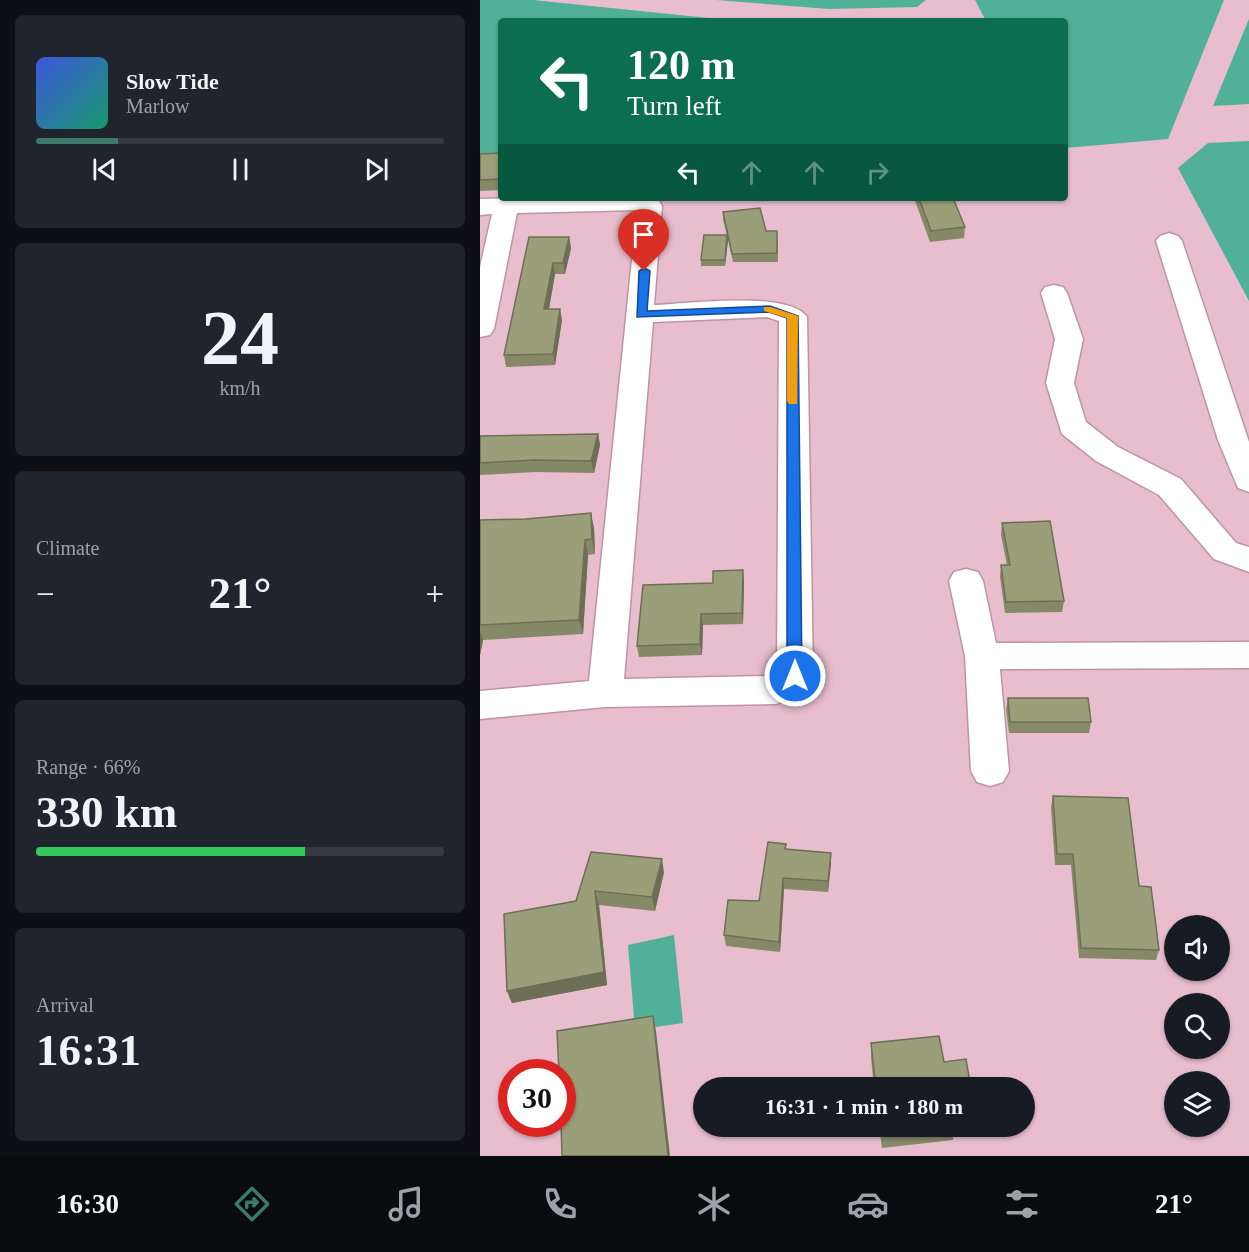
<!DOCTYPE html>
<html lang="en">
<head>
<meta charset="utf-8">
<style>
	:root { --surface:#171b24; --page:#20242c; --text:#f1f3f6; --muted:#9ea1a6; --line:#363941; --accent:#3a7a69 }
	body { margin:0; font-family:"Times New Roman",serif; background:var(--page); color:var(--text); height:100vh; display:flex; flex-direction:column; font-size:22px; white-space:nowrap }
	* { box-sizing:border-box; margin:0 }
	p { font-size:20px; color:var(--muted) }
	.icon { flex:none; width:33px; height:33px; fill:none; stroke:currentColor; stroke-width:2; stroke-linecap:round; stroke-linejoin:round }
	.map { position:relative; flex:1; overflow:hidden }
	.details { display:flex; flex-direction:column; gap:15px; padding:15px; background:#0d0f14; width:480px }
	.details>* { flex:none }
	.banner { position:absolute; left:18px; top:18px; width:570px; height:183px; border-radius:6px; box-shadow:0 2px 4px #0004; background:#0b6e4f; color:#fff; overflow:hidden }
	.buttons { position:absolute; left:684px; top:915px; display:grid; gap:12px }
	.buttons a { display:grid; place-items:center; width:66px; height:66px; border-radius:50%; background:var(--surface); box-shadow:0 2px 4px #0004; font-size:30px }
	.speed { position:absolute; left:18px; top:1059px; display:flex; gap:12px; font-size:30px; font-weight:700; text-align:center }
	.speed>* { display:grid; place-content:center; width:78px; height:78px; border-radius:50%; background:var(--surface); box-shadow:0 2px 4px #0004; line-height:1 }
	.speed .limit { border:9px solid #d22; background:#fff; color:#111 }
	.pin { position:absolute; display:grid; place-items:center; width:51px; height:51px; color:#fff; margin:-62px -26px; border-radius:50% 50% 50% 0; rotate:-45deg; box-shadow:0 0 6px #0007 }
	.pin .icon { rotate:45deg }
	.me { position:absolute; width:66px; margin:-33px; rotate:0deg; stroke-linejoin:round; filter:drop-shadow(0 0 4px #0008) }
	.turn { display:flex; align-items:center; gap:21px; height:126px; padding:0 30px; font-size:27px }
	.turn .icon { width:78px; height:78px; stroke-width:2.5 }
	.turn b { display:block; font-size:42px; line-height:51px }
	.lanes { display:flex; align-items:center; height:57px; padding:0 30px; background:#0003; justify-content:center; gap:30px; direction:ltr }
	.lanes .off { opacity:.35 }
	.big { font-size:45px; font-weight:800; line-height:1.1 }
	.details .card { flex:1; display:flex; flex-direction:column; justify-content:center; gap:9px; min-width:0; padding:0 21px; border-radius:9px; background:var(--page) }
	.details .dial { align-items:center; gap:0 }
	.dial b { font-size:78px; line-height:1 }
	.song { display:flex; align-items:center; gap:18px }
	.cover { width:72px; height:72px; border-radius:9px; background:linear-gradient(135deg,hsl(230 70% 55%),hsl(160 70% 35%)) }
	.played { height:6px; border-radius:3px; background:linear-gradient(90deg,var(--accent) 20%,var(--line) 20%) }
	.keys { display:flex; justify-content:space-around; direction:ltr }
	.heat { display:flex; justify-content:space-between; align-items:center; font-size:33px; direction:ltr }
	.charge { height:9px; border-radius:4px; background:linear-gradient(90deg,#34c759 66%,var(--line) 0) }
	.trip { position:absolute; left:213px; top:1077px; width:342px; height:60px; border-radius:30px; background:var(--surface); box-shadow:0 2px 4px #0004; font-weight:800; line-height:60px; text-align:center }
	.tabs { display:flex; height:96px; justify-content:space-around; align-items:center; background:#090b0e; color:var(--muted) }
	.tabs .icon { width:42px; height:42px }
	.tabs .current { color:var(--accent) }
	.tabs b { font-size:27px; color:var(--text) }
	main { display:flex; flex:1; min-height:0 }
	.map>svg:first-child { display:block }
	.water { fill:#50b198 }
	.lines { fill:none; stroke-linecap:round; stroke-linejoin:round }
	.minor-casing { stroke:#be94a4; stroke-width:3 }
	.minor { fill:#fff; fill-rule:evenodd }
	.wall { fill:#858968 }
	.shaded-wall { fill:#6c6f55 }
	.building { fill:#9b9f79; stroke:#6c6f55; stroke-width:1.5 }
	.route { fill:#1a73e8; stroke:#114b97; stroke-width:1.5 }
	.slow { fill:#f59e0b }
</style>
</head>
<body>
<main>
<section class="details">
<div class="card">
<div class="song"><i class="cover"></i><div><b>Slow Tide</b><p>Marlow</p></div></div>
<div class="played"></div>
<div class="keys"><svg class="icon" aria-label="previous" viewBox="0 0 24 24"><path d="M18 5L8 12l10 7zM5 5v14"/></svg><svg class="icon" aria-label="pause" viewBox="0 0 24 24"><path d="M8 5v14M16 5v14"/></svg><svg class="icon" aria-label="next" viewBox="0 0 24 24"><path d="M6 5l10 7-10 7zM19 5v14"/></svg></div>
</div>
<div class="card dial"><b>24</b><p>km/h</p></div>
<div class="card"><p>Climate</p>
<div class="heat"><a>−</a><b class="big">21°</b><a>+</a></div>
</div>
<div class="card"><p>Range · 66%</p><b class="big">330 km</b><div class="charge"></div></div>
<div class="card"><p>Arrival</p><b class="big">16:31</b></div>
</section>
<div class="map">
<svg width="769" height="1156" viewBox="0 0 769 1156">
	<rect width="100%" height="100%" fill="#e8bdcd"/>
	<!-- water -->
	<g class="water">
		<polygon points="0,0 53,0 258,21 21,21 21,154 0,155"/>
		<polygon points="236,0 446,0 437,7 349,9"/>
		<polygon points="495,0 744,0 688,139 585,148 585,21 506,21"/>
		<polygon points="769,19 769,104 733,106"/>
		<polygon points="769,141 769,301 698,168 728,143"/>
		<polygon points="194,935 203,1023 155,1030 148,945"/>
	</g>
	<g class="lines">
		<defs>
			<g id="minor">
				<path d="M38 198H170L179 201 182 206 174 305C206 304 308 290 327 317L333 676C325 691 312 699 296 704L125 707 0 719V691L109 681 157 210 37 213 14 329 10 335 0 337V267L12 214 0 215V199ZM287 317 299 321 297 670 289 676 144 679 173 322Z"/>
				<polygon points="689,233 698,236 702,241 769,442 769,492 758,488 738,440 676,241 680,236"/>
				<polygon points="574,285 583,287 587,293 603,339 594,383 606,422 638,447 701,479 756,543 769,547 769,572 734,559 679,495 616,461 582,434 566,383 575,339 561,293 565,287"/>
				<polygon points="486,569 498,572 503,581 516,643 769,642 769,668 520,669 529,771 523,782 510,786 497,782 491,771 485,656 469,581 474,572"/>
			</g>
		</defs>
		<!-- minor casing -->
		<use href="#minor" class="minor-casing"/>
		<!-- minor -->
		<use href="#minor" class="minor"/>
	</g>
	<!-- wall -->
	<g class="wall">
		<polygon points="21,153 21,190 0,191 0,154"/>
		<polygon points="434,198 473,198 485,227 484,238 450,242"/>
		<polygon points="243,212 286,231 298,239 298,262 253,262 248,239 245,266 221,266 221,260 247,235 243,220"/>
		<polygon points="49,237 89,237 91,248 85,274 75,274 69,309 82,320 75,365 26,367 24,355"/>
		<polygon points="118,434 120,445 114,473 56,472 0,475 0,436"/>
		<polygon points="0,520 114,528 115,554 108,555 103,634 3,640 0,655"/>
		<polygon points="522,523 584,601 582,612 525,613 520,577 521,565 527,565 521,535"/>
		<polygon points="264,581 263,624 223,625 222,655 159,657 157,646 233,583"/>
		<polygon points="528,698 611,722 609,733 529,733 526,709"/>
		<polygon points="573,796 659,886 679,950 676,960 599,958 591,865 575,865 571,807"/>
		<polygon points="306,849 351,863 348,892 304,889 300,952 246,946 244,935 279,901"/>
		<polygon points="111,852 184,872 175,911 119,905 127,985 32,1003 27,991 96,901"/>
		<polygon points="391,1043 464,1062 491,1088 394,1088 391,1057"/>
		<polygon points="399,1126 474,1126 473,1140 402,1148"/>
	</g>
	<!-- shaded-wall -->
	<g class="shaded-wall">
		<polygon points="247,235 248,241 245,266 245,260"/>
		<polygon points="89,237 91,248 85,274 83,263"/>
		<polygon points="73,263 75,274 67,320 64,309"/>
		<polygon points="80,309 82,320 75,365 73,354"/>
		<polygon points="118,434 120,445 114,473 111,461"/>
		<polygon points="111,513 114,528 115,554 112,539"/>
		<polygon points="105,540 108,555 103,634 99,620"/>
		<polygon points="263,570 264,581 263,624 262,613"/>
		<polygon points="221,614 223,625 222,655 220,644"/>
		<polygon points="0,631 3,640 0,655"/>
		<polygon points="351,853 351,863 348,892 348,881"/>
		<polygon points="182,859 184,872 175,911 172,897"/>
		<polygon points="303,878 304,889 300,952 299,942"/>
		<polygon points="115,891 119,905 127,985 32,1003 27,991"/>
		<polygon points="173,1016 176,1031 190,1156 188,1156"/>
	</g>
	<!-- building -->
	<g class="building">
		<polygon points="21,153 21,179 0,180 0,154"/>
		<polygon points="439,198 473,198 485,227 451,231"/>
		<polygon points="280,208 286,231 297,231 297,253 252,254 243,212"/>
		<polygon points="224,235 247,235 245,260 221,260"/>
		<polygon points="49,237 89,237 83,263 73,263 64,309 80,309 73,354 24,355"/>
		<polygon points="118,434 111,461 54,460 0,463 0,436"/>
		<polygon points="111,513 112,539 105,540 99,620 0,625 0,520 46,519"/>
		<polygon points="570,521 584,601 526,602 521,565 530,565 522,523"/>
		<polygon points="263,570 262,613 221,614 220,644 157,646 163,585 233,583 233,571"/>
		<polygon points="528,698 608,698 611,722 530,722"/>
		<polygon points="573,796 648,798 659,886 671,887 679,950 601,948 593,854 577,854"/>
		<polygon points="288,842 306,844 305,849 351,853 348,881 303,878 299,942 244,935 248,900 279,901"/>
		<polygon points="111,852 182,859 172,897 115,891 124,972 27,991 24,914 96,901"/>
		<polygon points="173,1016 188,1156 82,1156 81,1124 82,1124 82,1072 79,1072 77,1031"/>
		<polygon points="459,1036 464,1062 486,1059 491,1088 396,1088 391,1043"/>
		<polygon points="401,1126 474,1126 475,1127 402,1136"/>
	</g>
	<!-- route -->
	<polygon class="route" points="164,268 170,271 167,311 290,306 318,316 322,676 320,680 310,680 307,676 307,318 289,312 157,317 159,271"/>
	<!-- slow -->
	<polygon class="slow" points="284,307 291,307 318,316 317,404 309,404 307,401 307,318 284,311"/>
</svg>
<div class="buttons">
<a><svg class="icon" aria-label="sound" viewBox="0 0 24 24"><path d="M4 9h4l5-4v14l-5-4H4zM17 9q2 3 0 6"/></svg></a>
<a><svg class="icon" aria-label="search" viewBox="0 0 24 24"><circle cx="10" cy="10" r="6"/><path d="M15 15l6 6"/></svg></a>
<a><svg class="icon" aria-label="layers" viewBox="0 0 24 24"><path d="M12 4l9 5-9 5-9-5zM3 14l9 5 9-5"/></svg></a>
</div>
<div class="speed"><div class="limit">30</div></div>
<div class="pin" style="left:164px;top:271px;background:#d93025"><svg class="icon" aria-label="arrive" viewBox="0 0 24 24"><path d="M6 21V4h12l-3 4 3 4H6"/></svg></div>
<svg class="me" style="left:315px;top:676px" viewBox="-20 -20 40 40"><circle r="17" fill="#1a73e8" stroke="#fff" stroke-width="3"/><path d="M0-11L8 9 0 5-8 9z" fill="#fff"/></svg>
<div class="trip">16:31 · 1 min · 180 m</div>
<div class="banner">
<div class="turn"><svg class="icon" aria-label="left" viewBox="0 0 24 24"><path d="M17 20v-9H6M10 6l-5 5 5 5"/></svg><div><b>120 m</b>Turn left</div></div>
<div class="lanes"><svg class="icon" aria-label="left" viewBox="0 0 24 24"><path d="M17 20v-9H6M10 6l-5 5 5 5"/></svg><svg class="icon off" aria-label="ahead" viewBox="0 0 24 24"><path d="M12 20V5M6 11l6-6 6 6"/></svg><svg class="icon off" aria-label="ahead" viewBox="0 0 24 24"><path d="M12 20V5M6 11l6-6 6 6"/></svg><svg class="icon off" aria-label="right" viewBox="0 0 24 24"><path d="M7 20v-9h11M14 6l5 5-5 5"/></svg></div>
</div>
</div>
</main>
<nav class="tabs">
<b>16:30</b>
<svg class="icon current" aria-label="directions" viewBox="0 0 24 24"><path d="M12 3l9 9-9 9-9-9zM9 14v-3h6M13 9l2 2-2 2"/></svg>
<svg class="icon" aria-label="music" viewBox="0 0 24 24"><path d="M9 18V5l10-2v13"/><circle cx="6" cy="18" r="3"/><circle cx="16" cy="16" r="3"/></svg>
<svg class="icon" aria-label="phone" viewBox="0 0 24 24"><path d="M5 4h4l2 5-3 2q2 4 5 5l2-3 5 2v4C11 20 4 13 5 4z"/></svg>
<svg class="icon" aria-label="climate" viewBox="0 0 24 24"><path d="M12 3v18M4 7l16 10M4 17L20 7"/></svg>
<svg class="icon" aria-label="car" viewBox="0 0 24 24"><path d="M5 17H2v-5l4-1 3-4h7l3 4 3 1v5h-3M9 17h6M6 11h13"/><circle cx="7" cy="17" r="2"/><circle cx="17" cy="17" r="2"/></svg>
<svg class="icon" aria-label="filters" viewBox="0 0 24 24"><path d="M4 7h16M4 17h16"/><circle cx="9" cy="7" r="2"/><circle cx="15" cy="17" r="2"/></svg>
<b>21°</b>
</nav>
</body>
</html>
